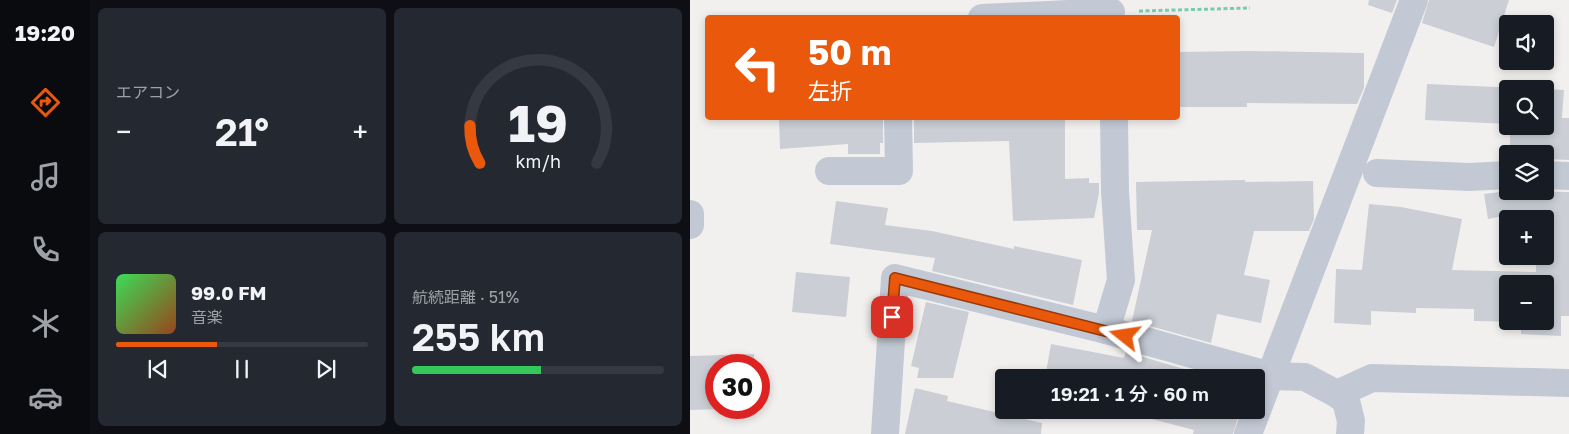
<!DOCTYPE html>
<html lang="ja">
<head>
<meta charset="utf-8">
<style>
	:root { --surface:#171b24; --page:#242831; --text:#f1f3f6; --muted:#9ea1a6; --line:#363941; --accent:#ea580c }
	body { margin:0; font-family:"Golos Text","Noto Sans JP",sans-serif; background:var(--page); color:var(--text); height:100vh; display:flex; flex-direction:column; font-size:19px; white-space:nowrap }
	* { box-sizing:border-box; margin:0 }
	p { font-size:16px; color:var(--muted) }
	.icon { flex:none; width:28px; height:28px; fill:none; stroke:currentColor; stroke-width:2; stroke-linecap:round; stroke-linejoin:round }
	.map { position:relative; flex:1; overflow:hidden }
	.panel { display:flex; flex-direction:column; gap:8px; padding:8px; background:#0d0f14; width:600px }
	.panel>* { flex:none }
	.hud { position:absolute; left:15px; top:15px; width:475px; height:105px; border-radius:5px; box-shadow:0 2px 8px #0003; background:#ea580c; color:#fff; overflow:hidden }
	.controls { position:absolute; left:809px; top:15px; display:grid; gap:10px }
	.controls a { display:grid; place-items:center; width:55px; height:55px; border-radius:5px; background:var(--surface); box-shadow:0 2px 8px #0003; font-size:25px }
	.speed { position:absolute; left:15px; top:354px; display:flex; gap:10px; font-size:25px; font-weight:700; text-align:center }
	.speed>* { display:grid; place-content:center; width:65px; height:65px; border-radius:50%; background:var(--surface); box-shadow:0 2px 8px #0003; line-height:1 }
	.speed .limit { border:8px solid #d22; background:#fff; color:#111 }
	.pin { position:absolute; display:grid; place-items:center; width:42px; height:42px; color:#fff; margin:-21px; border-radius:10px; box-shadow:0 2px 8px #0006 }
	.me { position:absolute; width:55px; margin:-28px; rotate:285deg; stroke-linejoin:round; filter:drop-shadow(0 0 4px #0008) }
	.turn { display:flex; align-items:center; gap:18px; height:105px; padding:0 20px; font-size:22px }
	.turn .icon { width:65px; height:65px; stroke-width:2.5 }
	.turn b { display:block; font-size:35px; line-height:42px }
	.big { font-size:38px; font-weight:600; line-height:1.1 }
	.panel .widget { flex:1; display:flex; flex-direction:column; justify-content:center; gap:8px; min-width:0; padding:0 18px; border-radius:8px; background:var(--page) }
	.panel .dial { align-items:center; gap:0 }
	.dial svg { height:130px; overflow:visible; fill:none; stroke:var(--line); stroke-width:7; stroke-linecap:round; text-anchor:middle }
	.dial text { fill:var(--text); stroke:none }
	.song { display:flex; align-items:center; gap:15px }
	.cover { width:60px; height:60px; border-radius:8px; background:linear-gradient(135deg,hsl(130 70% 55%),hsl(20 70% 35%)) }
	.played { height:5px; border-radius:2px; background:linear-gradient(90deg,var(--accent) 40%,var(--line) 40%) }
	.keys { display:flex; justify-content:space-around; direction:ltr }
	.heat { display:flex; justify-content:space-between; align-items:center; font-size:28px; direction:ltr }
	.charge { height:8px; border-radius:4px; background:linear-gradient(90deg,#34c759 51%,var(--line) 0) }
	.panel .tiles { flex:1; display:grid; gap:8px; grid-template-columns:repeat(2,1fr) }
	.trip { position:absolute; left:305px; top:369px; width:270px; height:50px; border-radius:5px; background:var(--surface); box-shadow:0 2px 8px #0003; font-weight:600; line-height:50px; text-align:center }
	main { display:flex; flex:1; min-height:0 }
	.dock { display:flex; flex-direction:column; width:90px; justify-content:space-around; align-items:center; background:#090b0e; color:var(--muted) }
	.dock .icon { width:35px; height:35px }
	.dock .selected { color:var(--accent) }
	.dock b { font-size:22px; color:var(--text) }
	.map>svg:first-child { display:block }
	.building { fill:#cbced5; fill-rule:evenodd }
	.lines { fill:none; stroke-linecap:round; stroke-linejoin:round }
	.path { stroke:#77ccaf; stroke-width:3; stroke-dasharray:4 2.5; stroke-linecap:butt }
	.minor { stroke:#c3c9d4; stroke-width:28 }
	.route-casing { stroke:#983908; stroke-width:12 }
	.route { stroke:#ea580c; stroke-width:9 }
</style>
</head>
<body>
<main>
<nav class="dock">
<b>19:20</b>
<svg class="icon selected" aria-label="directions" viewBox="0 0 24 24"><path d="M12 3l9 9-9 9-9-9zM9 14v-3h6M13 9l2 2-2 2"/></svg>
<svg class="icon" aria-label="music" viewBox="0 0 24 24"><path d="M9 18V5l10-2v13"/><circle cx="6" cy="18" r="3"/><circle cx="16" cy="16" r="3"/></svg>
<svg class="icon" aria-label="phone" viewBox="0 0 24 24"><path d="M5 4h4l2 5-3 2q2 4 5 5l2-3 5 2v4C11 20 4 13 5 4z"/></svg>
<svg class="icon" aria-label="climate" viewBox="0 0 24 24"><path d="M12 3v18M4 7l16 10M4 17L20 7"/></svg>
<svg class="icon" aria-label="car" viewBox="0 0 24 24"><path d="M5 17H2v-5l4-1 3-4h7l3 4 3 1v5h-3M9 17h6M6 11h13"/><circle cx="7" cy="17" r="2"/><circle cx="17" cy="17" r="2"/></svg>
</nav>
<section class="panel">
<div class="tiles">
<div class="widget"><p>エアコン</p>
<div class="heat"><a>−</a><b class="big">21°</b><a>+</a></div>
</div>
<div class="widget dial"><svg viewBox="0 0 100 80">
<path d="M14 69A42 42 0 1 1 86 69"/>
<path d="M14 69A42 42 0 0 1 8 46" stroke="#ea580c"/>
<text x="50" y="56" font-size="32" font-weight="700">19</text>
<text x="50" y="72" font-size="11">km/h</text>
</svg></div>
<div class="widget">
<div class="song"><i class="cover"></i><div><b>99.0 FM</b><p>音楽</p></div></div>
<div class="played"></div>
<div class="keys"><svg class="icon" aria-label="previous" viewBox="0 0 24 24"><path d="M18 5L8 12l10 7zM5 5v14"/></svg><svg class="icon" aria-label="pause" viewBox="0 0 24 24"><path d="M8 5v14M16 5v14"/></svg><svg class="icon" aria-label="next" viewBox="0 0 24 24"><path d="M6 5l10 7-10 7zM19 5v14"/></svg></div>
</div>
<div class="widget"><p>航続距離 · 51%</p><b class="big">255 km</b><div class="charge"></div></div>
</div>
</section>
<div class="map">
<svg width="879" height="434" viewBox="0 0 879 434">
	<rect width="100%" height="100%" fill="#f2f0ef"/>
	<!-- building -->
	<g class="building">
		<polygon points="679,0 707,0 702,13 678,5"/>
		<polygon points="739,0 819,0 804,47 732,23"/>
		<polygon points="559,51 674,53 674,88 667,104 557,103 557,107 488,107 488,52"/>
		<polygon points="737,84 851,89 818,89 818,124 735,120"/>
		<polygon points="855,89 874,90 872,118 879,118 879,160 855,159 855,154 820,154 820,126 855,126"/>
		<polygon points="89,118 193,118 193,143 190,143 190,154 158,154 158,144 90,149"/>
		<polygon points="224,118 375,118 375,179 399,178 399,183 409,183 409,193 404,218 323,221 319,141 224,143"/>
		<polygon points="555,180 555,182 623,181 624,219 619,231 564,231 554,275 580,280 571,323 527,314 521,343 442,321 462,230 447,230 446,182"/>
		<path d="M818 191 879 192V316H871V336L831 334V322L784 321V309L726 308V313L681 311V325L644 323 646 269 672 270 679 204 711 207 772 219 762 270 846 272V256H855V219H844V210L798 219 794 194ZM818 284H855V321H818Z"/>
		<polygon points="146,201 198,208 195,225 242,231 324,249 324,246 392,260 383,305 242,271 245,258 140,244"/>
		<polygon points="106,272 160,277 156,317 102,312"/>
		<polygon points="236,302 279,312 263,378 227,378 229,368 221,366"/>
		<polygon points="361,344 434,358 436,352 525,378 355,378"/>
		<polygon points="64,354 64,365 26,365 26,408 65,408 0,410 0,356"/>
		<polygon points="225,388 258,396 257,401 352,423 351,434 215,434"/>
		<polygon points="427,410 550,410 543,434 503,434 504,430"/>
	</g>
	<g class="lines">
		<!-- path -->
		<polyline class="path" points="449,11 560,8"/>
		<!-- minor -->
		<g class="minor">
			<polyline points="292,18 421,12"/>
			<polyline points="139,171 209,171 208,118"/>
			<polyline points="687,173 779,177 818,175"/>
			<polyline points="855,175 879,176"/>
			<polyline points="0,214 0,225"/>
			<polyline points="416,330 431,280 425,192 424,118"/>
			<polyline points="647,394 682,378 879,383"/>
			<polyline points="195,434 205,278 416,330 581,376 615,377 647,394 656,401 661,421 660,434"/>
			<polyline points="558,434 724,0"/>
		</g>
	</g>
	<g class="lines">
		<defs>
			<polyline id="route" points="202,317 205,278 435,336"/>
		</defs>
		<!-- route casing -->
		<use href="#route" class="route-casing"/>
		<!-- route -->
		<use href="#route" class="route"/>
	</g>
</svg>
<div class="controls">
<a><svg class="icon" aria-label="sound" viewBox="0 0 24 24"><path d="M4 9h4l5-4v14l-5-4H4zM17 9q2 3 0 6"/></svg></a>
<a><svg class="icon" aria-label="search" viewBox="0 0 24 24"><circle cx="10" cy="10" r="6"/><path d="M15 15l6 6"/></svg></a>
<a><svg class="icon" aria-label="layers" viewBox="0 0 24 24"><path d="M12 4l9 5-9 5-9-5zM3 14l9 5 9-5"/></svg></a>
<a>+</a>
<a>−</a>
</div>
<div class="speed"><div class="limit">30</div></div>
<div class="pin" style="left:202px;top:317px;background:#d93025"><svg class="icon" aria-label="arrive" viewBox="0 0 24 24"><path d="M6 21V4h12l-3 4 3 4H6"/></svg></div>
<svg class="me" style="left:435px;top:336px" viewBox="-20 -20 40 40"><path d="M0-17L14 15 0 8-14 15z" fill="#ea580c" stroke="#fff" stroke-width="4"/></svg>
<div class="trip">19:21 · 1 分 · 60 m</div>
<div class="hud">
<div class="turn"><svg class="icon" aria-label="left" viewBox="0 0 24 24"><path d="M17 20v-9H6M10 6l-5 5 5 5"/></svg><div><b>50 m</b>左折</div></div>
</div>
</div>
</main>
</body>
</html>
